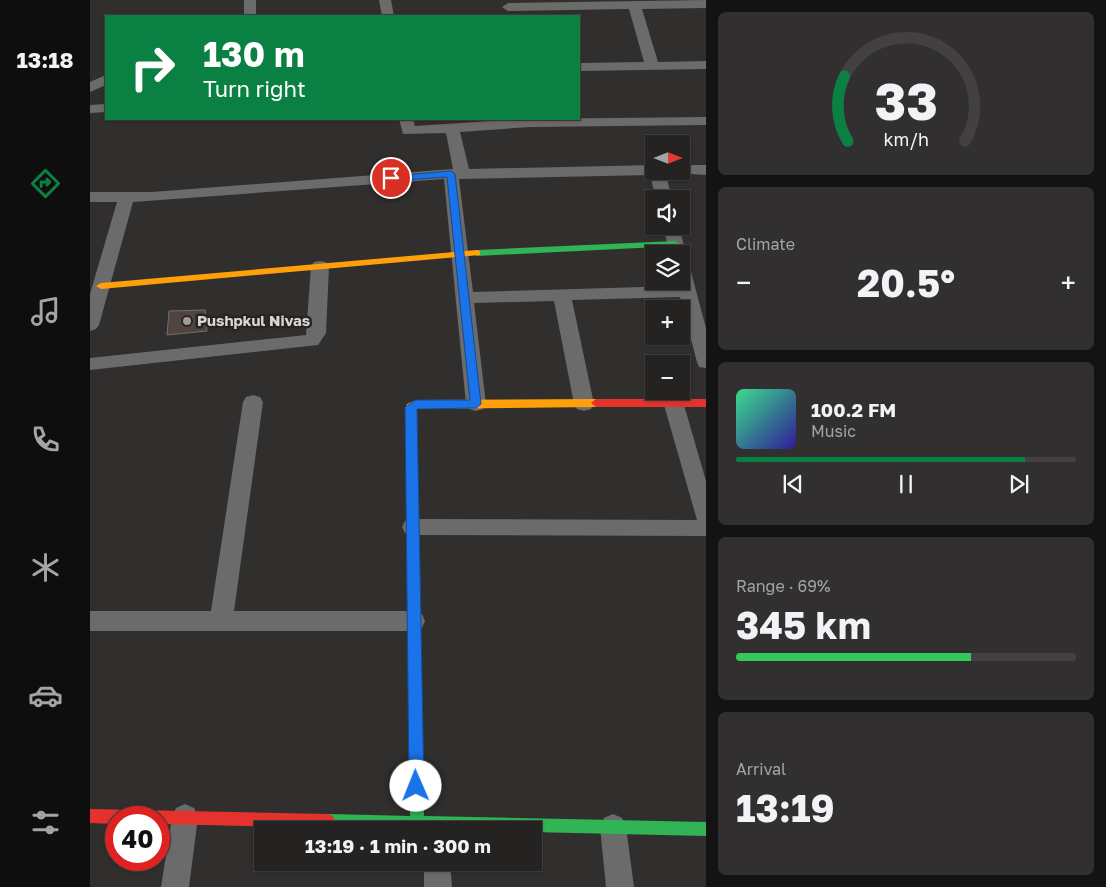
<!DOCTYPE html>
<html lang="en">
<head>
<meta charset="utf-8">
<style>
	:root { --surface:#252322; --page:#312f2f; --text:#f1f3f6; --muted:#a3a4a5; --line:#424040; --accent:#0b8043 }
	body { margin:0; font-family:"Golos Text",sans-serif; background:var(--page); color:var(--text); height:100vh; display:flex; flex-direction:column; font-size:19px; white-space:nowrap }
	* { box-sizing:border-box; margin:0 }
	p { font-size:16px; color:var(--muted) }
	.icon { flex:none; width:28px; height:28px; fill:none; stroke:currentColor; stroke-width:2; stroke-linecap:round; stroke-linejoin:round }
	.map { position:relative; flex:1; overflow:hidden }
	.panel { display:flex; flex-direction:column; gap:12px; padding:12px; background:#141313; width:400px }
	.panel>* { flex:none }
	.top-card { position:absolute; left:15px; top:15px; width:475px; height:105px; border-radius:0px; box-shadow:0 1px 4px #0004,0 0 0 1px var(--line); background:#0b8043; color:#fff; overflow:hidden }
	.needle { width:32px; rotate:90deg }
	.fabs { position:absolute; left:555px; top:135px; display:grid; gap:10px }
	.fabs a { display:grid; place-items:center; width:45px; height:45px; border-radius:0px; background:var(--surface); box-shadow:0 1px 4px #0004,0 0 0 1px var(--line); font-size:25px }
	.speed { position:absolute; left:15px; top:806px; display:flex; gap:10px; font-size:25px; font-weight:700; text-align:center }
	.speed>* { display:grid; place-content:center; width:65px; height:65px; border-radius:50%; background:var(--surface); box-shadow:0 1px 4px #0004,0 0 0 1px var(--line); line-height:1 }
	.speed .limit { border:8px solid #d22; background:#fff; color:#111 }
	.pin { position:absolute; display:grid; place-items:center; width:42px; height:42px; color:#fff; margin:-21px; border:2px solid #fff; border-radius:50%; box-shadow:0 1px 5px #0007 }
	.me { position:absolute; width:55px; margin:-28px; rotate:359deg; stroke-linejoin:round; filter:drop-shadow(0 0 4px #0008) }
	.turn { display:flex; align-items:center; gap:18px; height:105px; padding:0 15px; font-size:22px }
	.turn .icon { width:65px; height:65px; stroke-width:2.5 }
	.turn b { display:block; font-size:35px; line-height:42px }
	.big { font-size:38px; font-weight:700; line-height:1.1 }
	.panel .widget { flex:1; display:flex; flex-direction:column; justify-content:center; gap:8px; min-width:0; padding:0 18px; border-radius:8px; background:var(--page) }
	.panel .dial { align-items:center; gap:0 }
	.dial svg { height:130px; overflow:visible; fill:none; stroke:var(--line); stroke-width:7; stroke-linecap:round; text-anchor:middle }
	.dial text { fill:var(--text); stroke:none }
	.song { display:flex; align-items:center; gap:15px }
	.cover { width:60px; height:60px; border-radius:8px; background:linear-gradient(135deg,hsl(150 70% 55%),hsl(250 70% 35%)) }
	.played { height:5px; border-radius:2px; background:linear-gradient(90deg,var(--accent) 85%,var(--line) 85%) }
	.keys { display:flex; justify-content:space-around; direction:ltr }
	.heat { display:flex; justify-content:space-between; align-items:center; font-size:28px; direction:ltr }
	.charge { height:8px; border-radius:4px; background:linear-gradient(90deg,#34c759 69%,var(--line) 0) }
	.trip { position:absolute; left:164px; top:821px; width:288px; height:50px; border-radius:0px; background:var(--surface); box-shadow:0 1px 4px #0004,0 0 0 1px var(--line); font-weight:700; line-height:50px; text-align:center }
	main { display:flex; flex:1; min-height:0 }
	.tabs { display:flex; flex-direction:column; width:90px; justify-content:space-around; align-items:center; background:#0f0e0e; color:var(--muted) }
	.tabs .icon { width:35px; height:35px }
	.tabs .active { color:var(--accent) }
	.tabs b { font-size:22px; color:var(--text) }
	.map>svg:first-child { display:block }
	.building { fill:#4f443e; stroke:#716f6e }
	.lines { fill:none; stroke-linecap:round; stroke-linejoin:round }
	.street { fill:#6c6b6b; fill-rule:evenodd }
	.fast { fill:#30b455; fill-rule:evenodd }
	.slow { fill:#ff9f0a; fill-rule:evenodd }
	.jam { fill:#e5322d; fill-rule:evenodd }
	.route { fill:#1a73e8; stroke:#114b97 }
	.poi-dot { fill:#9e9c9a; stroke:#282422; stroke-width:2 }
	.labels { text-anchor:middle; stroke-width:5; stroke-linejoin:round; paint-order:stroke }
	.poi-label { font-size:15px; font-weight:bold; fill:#d9d6d5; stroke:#282422; text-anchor:start }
</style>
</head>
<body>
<main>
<nav class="tabs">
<b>13:18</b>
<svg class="icon active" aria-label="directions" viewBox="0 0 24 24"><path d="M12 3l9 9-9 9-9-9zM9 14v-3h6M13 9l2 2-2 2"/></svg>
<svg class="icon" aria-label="music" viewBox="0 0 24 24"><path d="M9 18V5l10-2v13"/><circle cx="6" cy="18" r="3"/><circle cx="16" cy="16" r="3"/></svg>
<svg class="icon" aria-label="phone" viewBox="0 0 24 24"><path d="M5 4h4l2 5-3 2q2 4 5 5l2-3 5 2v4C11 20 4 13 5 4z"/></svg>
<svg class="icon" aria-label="climate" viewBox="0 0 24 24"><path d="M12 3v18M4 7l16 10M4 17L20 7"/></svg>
<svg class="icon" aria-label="car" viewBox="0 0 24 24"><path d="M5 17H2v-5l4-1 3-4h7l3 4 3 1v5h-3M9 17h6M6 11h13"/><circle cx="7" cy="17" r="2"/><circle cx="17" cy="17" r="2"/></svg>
<svg class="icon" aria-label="filters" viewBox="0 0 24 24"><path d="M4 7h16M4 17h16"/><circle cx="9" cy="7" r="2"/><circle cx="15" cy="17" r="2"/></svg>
</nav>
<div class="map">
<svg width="616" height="887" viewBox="0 0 616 887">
	<rect width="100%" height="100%" fill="#312f2d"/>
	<!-- building -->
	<polygon class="building" points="115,310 117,331 77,335 79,311"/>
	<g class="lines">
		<!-- street -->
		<g class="street">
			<rect x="154" y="0" width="12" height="16"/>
			<polygon points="289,0 301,0 304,16 292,16"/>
			<polygon points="616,0 616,8 552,9 568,62 616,61 616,69 489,71 489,63 554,62 539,9 418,11 412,7 418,3"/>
			<polygon points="16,75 16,85 0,92 0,82"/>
			<polygon points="16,104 16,112 0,113 0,105"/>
			<polygon points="616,117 616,125 440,127 370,132 379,169 564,165 564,171 575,171 582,199 566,199 560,175 369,179 383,292 587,286 586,281 591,281 591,263 597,264 600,268 616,328 616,368 609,367 607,362 590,297 482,300 504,404 501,409 494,411 487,409 484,404 464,301 384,303 396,404 393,409 386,411 379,409 376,404 354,179 43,202 9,325 6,329 0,331 0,294 27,202 0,202 0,192 62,192 363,169 356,133 313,134 309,119 323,119 325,126 432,119"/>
			<polygon points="591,165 616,165 616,175 586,173 584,171 591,171"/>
			<polygon points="573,226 589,226 596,254 594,258 591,258 591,254 580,254"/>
			<polygon points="230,261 236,262 239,266 236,333 228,345 0,370 0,358 216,335 221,266 224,262"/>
			<polygon points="163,395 170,397 173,402 144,611 324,611 332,614 335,621 332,628 324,631 0,631 0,611 121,611 153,402 156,397"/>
			<polygon points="584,398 591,400 594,405 616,481 616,536 323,535 315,533 312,527 315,521 323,519 607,520 574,405 577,400"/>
			<polygon points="95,804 104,808 108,817 99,887 71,887 82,817 86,808"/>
			<polygon points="523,814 532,818 536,827 544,887 516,887 510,827 514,818"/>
			<polygon points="334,862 360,862 362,887 334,887"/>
		</g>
		<!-- fast -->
		<g class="fast">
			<polygon points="585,241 590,244 588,246 387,256 382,253 387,250"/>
			<polygon points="323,510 327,512 329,515 334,816 616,822 616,836 442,832 442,830 238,828 233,826 231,821 233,816 238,814 320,816 317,515 319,512"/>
		</g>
		<!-- slow -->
		<g class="slow">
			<polygon points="387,250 390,251 390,255 11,289 6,286 11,283"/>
			<polygon points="506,399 511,403 506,407 326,409 329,515 327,518 319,518 317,515 316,407 317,404 326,400"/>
		</g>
		<!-- jam -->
		<g class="jam">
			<polygon points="506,399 616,399 616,407 506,407 501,403"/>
			<polygon points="0,809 238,814 243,816 245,821 243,826 238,828 69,824 69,818 26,818 26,824 0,823"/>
		</g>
	</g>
	<!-- route -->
	<polygon class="route" points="361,171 365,174 391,404 386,408 327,409 334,786 332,790 326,792 321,790 319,786 315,407 326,400 380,400 357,177 301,181 297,178 301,176"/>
	<!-- markers -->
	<circle class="poi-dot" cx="97" cy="321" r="5"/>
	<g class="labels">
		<!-- poi labels -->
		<g class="poi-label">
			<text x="107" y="326">Pushpkul Nivas</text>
		</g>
	</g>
</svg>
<div class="fabs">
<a><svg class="needle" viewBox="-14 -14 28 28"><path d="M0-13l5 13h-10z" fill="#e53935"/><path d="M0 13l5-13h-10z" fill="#a3a4a5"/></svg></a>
<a><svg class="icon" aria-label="sound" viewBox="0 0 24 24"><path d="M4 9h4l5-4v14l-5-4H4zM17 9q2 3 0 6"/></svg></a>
<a><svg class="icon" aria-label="layers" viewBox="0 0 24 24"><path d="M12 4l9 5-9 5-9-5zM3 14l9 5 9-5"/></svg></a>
<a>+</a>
<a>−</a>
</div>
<div class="speed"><div class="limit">40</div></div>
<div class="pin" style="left:301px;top:178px;background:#d93025"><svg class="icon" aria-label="arrive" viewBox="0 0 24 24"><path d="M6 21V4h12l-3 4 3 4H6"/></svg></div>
<svg class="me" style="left:326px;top:786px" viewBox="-20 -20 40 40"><circle r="19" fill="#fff"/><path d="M0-13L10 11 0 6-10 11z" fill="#1a73e8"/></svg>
<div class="trip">13:19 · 1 min · 300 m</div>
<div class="top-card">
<div class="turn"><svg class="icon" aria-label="right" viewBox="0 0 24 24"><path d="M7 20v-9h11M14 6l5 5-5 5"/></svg><div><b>130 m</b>Turn right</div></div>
</div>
</div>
<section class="panel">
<div class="widget dial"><svg viewBox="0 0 100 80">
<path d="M14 69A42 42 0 1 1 86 69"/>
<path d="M14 69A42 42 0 0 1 12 29" stroke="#0b8043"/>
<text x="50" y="56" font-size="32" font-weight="700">33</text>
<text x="50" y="72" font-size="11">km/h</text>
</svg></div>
<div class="widget"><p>Climate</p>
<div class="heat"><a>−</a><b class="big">20.5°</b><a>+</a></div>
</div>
<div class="widget">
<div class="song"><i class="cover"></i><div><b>100.2 FM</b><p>Music</p></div></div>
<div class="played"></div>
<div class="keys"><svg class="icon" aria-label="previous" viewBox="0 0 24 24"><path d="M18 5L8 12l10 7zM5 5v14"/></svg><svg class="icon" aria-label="pause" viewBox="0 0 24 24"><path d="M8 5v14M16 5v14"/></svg><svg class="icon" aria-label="next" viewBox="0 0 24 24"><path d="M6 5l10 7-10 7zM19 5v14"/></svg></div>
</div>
<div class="widget"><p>Range · 69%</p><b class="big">345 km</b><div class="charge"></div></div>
<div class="widget"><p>Arrival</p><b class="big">13:19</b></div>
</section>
</main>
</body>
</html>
